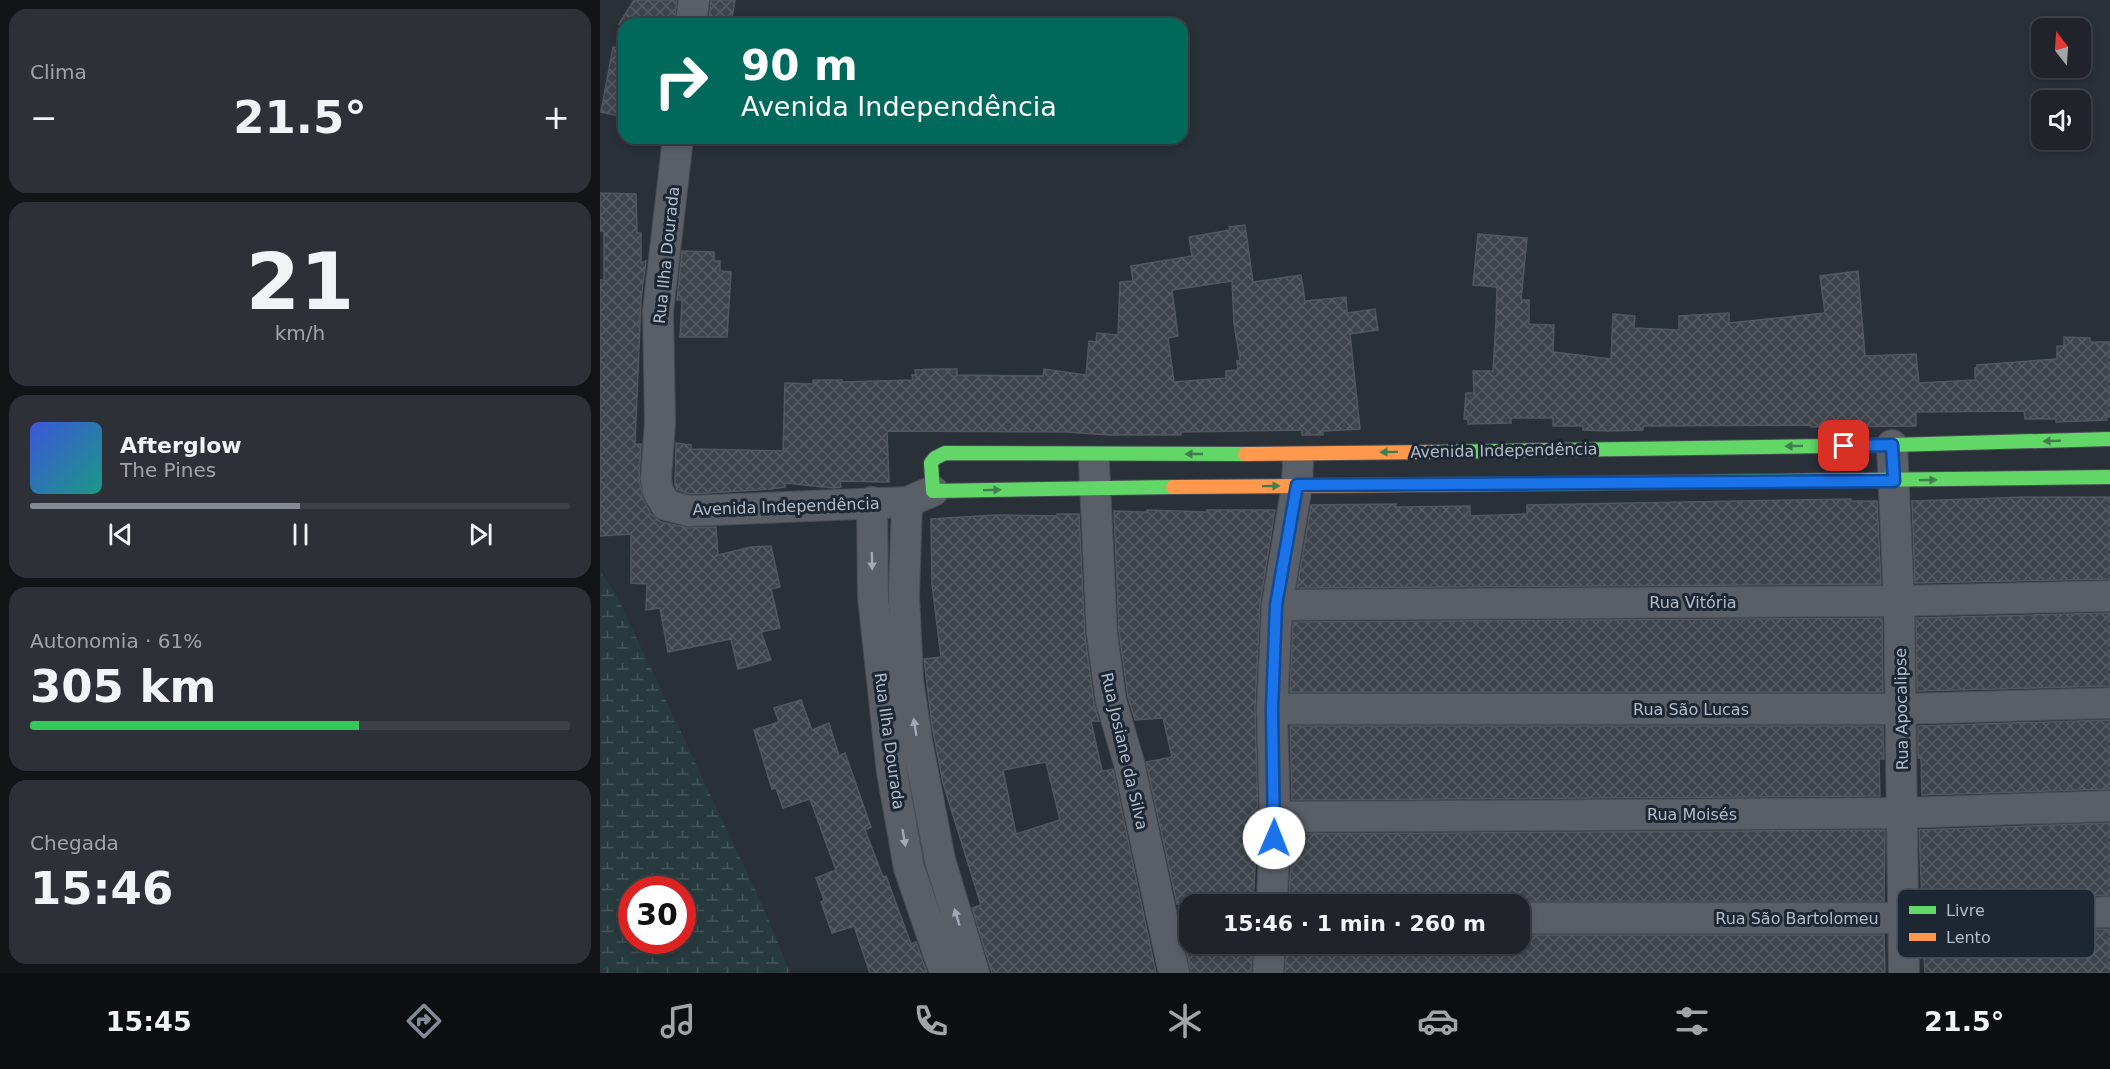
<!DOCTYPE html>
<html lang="pt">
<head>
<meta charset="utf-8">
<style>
	:root { --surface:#20242a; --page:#2d3036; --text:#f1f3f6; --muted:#a2a4a8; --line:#3d4147; --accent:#848b96 }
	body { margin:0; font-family:"DejaVu Sans",sans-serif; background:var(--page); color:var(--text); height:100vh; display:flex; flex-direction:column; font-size:22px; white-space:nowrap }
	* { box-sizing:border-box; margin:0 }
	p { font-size:20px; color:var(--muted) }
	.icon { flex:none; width:33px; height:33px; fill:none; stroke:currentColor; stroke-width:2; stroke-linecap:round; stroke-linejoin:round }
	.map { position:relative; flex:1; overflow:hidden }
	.side { display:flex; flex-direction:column; gap:9px; padding:9px; background:#121417; width:600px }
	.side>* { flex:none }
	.top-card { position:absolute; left:18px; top:18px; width:570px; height:126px; border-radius:18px; box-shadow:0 3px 9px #0003,0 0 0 2px var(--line); background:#00695c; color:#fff; overflow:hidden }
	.needle { width:39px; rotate:343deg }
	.controls { position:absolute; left:1431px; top:18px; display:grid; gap:12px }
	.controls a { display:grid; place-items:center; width:60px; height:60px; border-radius:12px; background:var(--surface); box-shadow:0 3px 9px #0003,0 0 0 2px var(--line); font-size:30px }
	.speed { position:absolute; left:18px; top:876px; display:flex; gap:12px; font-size:30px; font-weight:700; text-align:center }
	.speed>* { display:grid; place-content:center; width:78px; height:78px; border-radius:50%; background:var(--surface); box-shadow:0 3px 9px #0003,0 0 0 2px var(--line); line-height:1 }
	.speed .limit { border:9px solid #d22; background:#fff; color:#111 }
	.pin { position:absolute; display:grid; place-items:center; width:51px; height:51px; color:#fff; margin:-26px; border-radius:12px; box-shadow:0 3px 9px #0006 }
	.me { position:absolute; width:66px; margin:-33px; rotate:1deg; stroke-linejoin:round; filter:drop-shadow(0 0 4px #0008) }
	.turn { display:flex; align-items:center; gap:21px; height:126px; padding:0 24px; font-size:27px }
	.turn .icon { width:78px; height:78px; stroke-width:2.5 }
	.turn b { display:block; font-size:42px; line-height:51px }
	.big { font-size:45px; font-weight:700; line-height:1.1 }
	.side .card { flex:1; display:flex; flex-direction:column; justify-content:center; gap:9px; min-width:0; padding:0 21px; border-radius:18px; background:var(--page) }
	.side .dial { align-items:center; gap:0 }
	.dial b { font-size:78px; line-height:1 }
	.song { display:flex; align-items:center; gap:18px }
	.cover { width:72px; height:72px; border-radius:9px; background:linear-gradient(135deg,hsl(230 70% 55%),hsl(170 70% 35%)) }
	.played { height:6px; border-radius:3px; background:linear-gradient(90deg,var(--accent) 50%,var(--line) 50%) }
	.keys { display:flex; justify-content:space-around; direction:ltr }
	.heat { display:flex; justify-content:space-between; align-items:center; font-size:33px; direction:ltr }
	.charge { height:9px; border-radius:4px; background:linear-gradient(90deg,#34c759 61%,var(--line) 0) }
	.trip { position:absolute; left:579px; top:894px; width:351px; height:60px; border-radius:18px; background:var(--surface); box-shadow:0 3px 9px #0003,0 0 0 2px var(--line); font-weight:700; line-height:60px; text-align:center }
	.tab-bar { display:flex; height:96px; justify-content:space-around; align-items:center; background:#0d0e11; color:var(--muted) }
	.tab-bar .icon { width:42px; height:42px }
	.tab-bar .selected { color:var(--accent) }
	.tab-bar b { font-size:27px; color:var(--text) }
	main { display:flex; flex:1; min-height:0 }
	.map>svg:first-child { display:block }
	.wetland { fill:url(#wetland-marsh); fill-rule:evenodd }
	.building { fill:url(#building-cross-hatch); stroke:#52575f; stroke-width:1.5; fill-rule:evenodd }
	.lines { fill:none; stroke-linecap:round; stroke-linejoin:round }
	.street-casing { stroke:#484c55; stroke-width:32 }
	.fast-casing { stroke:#484c55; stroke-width:16 }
	.slow-casing { stroke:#484c55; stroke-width:16 }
	.street { stroke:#5a5e66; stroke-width:30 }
	.fast { stroke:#63d668; stroke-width:14 }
	.slow { stroke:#ff974d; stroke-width:14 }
	.oneway { fill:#407e4e }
	.oneway2 { fill:#a2a9b5 }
	.route-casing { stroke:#114b97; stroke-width:15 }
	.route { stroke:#1a73e8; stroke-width:10 }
	.labels { text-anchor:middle; stroke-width:6; stroke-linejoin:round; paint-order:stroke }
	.street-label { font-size:16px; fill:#b4bcc9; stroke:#1d2633 }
	.key { fill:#1d2633; stroke:#4a5360; stroke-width:1.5 }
	.key-label { font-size:16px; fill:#b4bcc9 }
</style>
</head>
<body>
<main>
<section class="side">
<div class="card"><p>Clima</p>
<div class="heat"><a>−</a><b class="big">21.5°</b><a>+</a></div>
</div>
<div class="card dial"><b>21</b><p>km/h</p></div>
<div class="card">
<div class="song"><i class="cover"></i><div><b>Afterglow</b><p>The Pines</p></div></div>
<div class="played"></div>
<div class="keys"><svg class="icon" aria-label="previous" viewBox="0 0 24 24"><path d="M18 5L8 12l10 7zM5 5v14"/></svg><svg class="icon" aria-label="pause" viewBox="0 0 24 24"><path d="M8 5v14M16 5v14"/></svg><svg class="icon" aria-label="next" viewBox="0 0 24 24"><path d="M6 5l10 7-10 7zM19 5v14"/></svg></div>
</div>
<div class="card"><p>Autonomia · 61%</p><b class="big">305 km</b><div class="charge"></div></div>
<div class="card"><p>Chegada</p><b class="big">15:46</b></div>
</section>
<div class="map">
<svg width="1510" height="973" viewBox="0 0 1510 973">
	<defs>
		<pattern id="wetland-marsh" width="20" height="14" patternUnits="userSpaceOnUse" patternTransform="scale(1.5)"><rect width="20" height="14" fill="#273a3e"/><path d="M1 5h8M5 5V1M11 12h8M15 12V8" fill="none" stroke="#445559"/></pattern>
		<pattern id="building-cross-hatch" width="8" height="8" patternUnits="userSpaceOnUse" patternTransform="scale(1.5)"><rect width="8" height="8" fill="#3f444c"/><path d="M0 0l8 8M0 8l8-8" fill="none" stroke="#585d64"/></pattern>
	</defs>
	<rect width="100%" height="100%" fill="#2a3038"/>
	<!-- wetland -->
	<path class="wetland" d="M0 571 16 594 166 913 190 973H0ZM32 890H82V940H32Z"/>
	<!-- building -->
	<g class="building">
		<polygon points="34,0 77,0 74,24 19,24"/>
		<polygon points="111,0 135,0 131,24 109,20"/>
		<polygon points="13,47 24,48 24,117 1,112"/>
		<polygon points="0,193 36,194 37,233 41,233 41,263 46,261 41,299 35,444 41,444 39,478 43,499 51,514 61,522 89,528 116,527 118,555 151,547 171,546 180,587 171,589 180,628 161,632 171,660 138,669 131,639 68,652 60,608 46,610 47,584 31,583 31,534 0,536 0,280 4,280 4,231 0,231"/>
		<path d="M645 225 653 282 701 275 705 301 746 297 747 313 775 309 778 330 750 334 760 429 723 431V435H702V430L581 432V435H509L467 432 287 431 289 482 240 481 241 487 234 488 185 483V487L170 489 91 494 77 490 75 485 76 443 91 445V449L183 451 185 383 213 384V380H242V382L313 380 312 375H316L315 370 336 369H357V375L443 376 444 369 486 375 489 341 496 342 497 333 518 335 520 282 533 281 531 266 592 256 589 237 630 230 629 227ZM632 281 634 324 640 360 637 361 638 370 626 371V378L574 382 568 338 578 336 572 290Z"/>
		<polygon points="878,234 927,238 921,300 929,300 929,324 954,325 953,352 1011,359 1013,314 1035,316 1034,328 1079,330 1079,316 1129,313 1129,323 1225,313 1220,276 1258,271 1265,356 1316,354 1319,383 1375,380 1375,368 1377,368 1377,365 1457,359 1457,346 1464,346 1464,337 1490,338 1490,342 1510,342 1510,417 1506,417 1507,420 1456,422 1456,419 1425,419 1424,411 1316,412 1316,426 1211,427 1211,425 1043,426 1043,430 1008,431 983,430 983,426 953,426 953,418 911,418 911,423 868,424 868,419 864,419 866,393 874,393 873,371 893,371 896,322 897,287 873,285"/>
		<polygon points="82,251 114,252 114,261 120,261 120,271 131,272 127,337 80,337 82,300 77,300"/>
		<polygon points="1426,497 1510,497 1510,579 1315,583 1312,501"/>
		<polygon points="1251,499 1251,501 1277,501 1281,584 697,588 711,505 796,504 796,507 870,506 870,516 927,514 927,505"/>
		<polygon points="547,510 607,512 607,510 675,510 660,604 655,708 658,817 653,903 577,904 546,762 572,757 563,718 535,720 528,697 519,632 514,511 547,512"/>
		<path d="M457 514H479L485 636 494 703 499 721H491L502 771 513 769 556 973H392L372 908 381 905 343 783 332 726 324 659 341 657 332 584 331 519 396 515 457 516ZM446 762 460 820 416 834 403 770Z"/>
		<polygon points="1510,613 1510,686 1317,691 1316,618"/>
		<polygon points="1282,618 1283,692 690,692 693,622"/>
		<polygon points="201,700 212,730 229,723 239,756 245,753 271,827 265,830 283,877 286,876 311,944 316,942 327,973 270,973 254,926 232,933 221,902 224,900 216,878 236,870 210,799 183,808 176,788 172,789 154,730 179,722 174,708"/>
		<polygon points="1510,720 1510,789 1322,795 1321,758 1318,758 1318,726"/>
		<polygon points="690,726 1283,726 1284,759 1279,759 1280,796 692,800"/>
		<polygon points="1510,823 1510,895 1322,900 1319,830"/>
		<polygon points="1285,830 1284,901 920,901 751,904 751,903 699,903 699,900 689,900 692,834"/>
		<polygon points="1510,929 1510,973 1325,973 1323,935"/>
		<polygon points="920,935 1284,935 1285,973 685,973 687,944 920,944"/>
		<polygon points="585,944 653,944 651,973 591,973"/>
	</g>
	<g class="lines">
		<defs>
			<g id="street">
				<polyline points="91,24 94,0"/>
				<polyline points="78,138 58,311 60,422 56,479 58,491 66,505 89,511 307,502 333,491"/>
				<polyline points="1292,445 1299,601 1304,973"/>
				<polyline points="494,463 502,634 511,701 529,763 574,973"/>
				<polyline points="272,502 273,597 292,772 309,868 345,973"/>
				<polyline points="307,502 304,595 308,680 317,741 340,860 374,973"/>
				<polyline points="677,605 1299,601 1510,596"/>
				<polyline points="672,709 1301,709 1510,703"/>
				<polyline points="675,817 1302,813 1510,806"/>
				<polyline points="672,904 675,817 672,709 677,605 697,485 698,462"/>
				<polyline points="920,918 1303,918 1510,912"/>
				<polyline points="668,973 670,944"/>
			</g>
			<g id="fast">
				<polyline points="833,452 1292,445 1510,439"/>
				<polyline points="916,484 1510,477"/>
				<polyline points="573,487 333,491 331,463 335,458 345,453 645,454"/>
			</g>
			<g id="slow">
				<polyline points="645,454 833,452"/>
				<polyline points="573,487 916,484"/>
			</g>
		</defs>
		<!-- street casing -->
		<use href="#street" class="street-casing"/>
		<!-- fast casing -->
		<use href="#fast" class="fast-casing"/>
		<!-- slow casing -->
		<use href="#slow" class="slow-casing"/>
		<!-- street -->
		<use href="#street" class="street"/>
		<!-- fast -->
		<use href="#fast" class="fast"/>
		<!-- slow -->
		<use href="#slow" class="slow"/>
	</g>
	<!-- one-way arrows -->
	<defs><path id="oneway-solid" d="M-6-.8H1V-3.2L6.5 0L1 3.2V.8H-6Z" transform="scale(1.5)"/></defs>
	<g class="oneway">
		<use href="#oneway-solid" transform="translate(1452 441) rotate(178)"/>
		<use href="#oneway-solid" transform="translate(1194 446) rotate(179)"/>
		<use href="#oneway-solid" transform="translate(789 452) rotate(179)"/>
		<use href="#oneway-solid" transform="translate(594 454) rotate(180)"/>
		<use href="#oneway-solid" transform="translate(1328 480) rotate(-1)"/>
		<use href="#oneway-solid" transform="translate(671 486) rotate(-1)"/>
		<use href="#oneway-solid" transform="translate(392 490) rotate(-1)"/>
	</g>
	<g class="oneway2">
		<use href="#oneway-solid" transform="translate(272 561) rotate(89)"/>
		<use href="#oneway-solid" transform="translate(315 727) rotate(-99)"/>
		<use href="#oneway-solid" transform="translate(304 838) rotate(80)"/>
		<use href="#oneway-solid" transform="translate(357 917) rotate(-107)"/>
	</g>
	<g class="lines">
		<defs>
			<polyline id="route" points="674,838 672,709 676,605 697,485 1294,481 1292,445 1244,446"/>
		</defs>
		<!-- route casing -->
		<use href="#route" class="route-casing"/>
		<!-- route -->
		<use href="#route" class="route"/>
	</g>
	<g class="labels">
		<!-- street labels -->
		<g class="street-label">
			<text transform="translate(66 255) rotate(-84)" y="6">Rua Ilha Dourada</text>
			<text transform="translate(904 450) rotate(-1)" y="6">Avenida Independência</text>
			<text transform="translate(186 506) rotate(-2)" y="6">Avenida Independência</text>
			<text x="1093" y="608">Rua Vitória</text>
			<text x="1091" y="715">Rua São Lucas</text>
			<text transform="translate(1301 709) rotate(-91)" y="6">Rua Apocalipse</text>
			<text transform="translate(290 741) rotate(82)" y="6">Rua Ilha Dourada</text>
			<text transform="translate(525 751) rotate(77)" y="6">Rua Josiane da Silva</text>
			<text x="1092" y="820">Rua Moisés</text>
			<text x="1197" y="924">Rua São Bartolomeu</text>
		</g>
	</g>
	<!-- legend -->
	<rect x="1297" y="889" width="198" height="69" rx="9" class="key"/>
	<rect x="1309" y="906" width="27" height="8" fill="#63d668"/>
	<rect x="1309" y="933" width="27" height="8" fill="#ff974d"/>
	<g class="key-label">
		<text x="1346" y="916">Livre</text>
		<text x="1346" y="943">Lento</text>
	</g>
</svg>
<div class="controls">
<a><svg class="needle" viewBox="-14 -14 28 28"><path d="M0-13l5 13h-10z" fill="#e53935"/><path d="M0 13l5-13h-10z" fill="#a2a4a8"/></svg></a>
<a><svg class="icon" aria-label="sound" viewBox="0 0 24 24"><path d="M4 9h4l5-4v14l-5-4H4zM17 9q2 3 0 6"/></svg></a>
</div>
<div class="speed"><div class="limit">30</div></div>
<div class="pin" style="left:1244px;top:446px;background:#d93025"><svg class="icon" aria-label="arrive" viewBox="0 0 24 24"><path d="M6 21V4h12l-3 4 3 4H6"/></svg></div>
<svg class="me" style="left:674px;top:838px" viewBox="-20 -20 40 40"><circle r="19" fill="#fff"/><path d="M0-13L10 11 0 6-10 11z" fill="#1a73e8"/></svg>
<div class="trip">15:46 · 1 min · 260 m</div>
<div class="top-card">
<div class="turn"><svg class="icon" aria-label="right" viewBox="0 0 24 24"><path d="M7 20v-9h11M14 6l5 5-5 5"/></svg><div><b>90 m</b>Avenida Independência</div></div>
</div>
</div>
</main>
<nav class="tab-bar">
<b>15:45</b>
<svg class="icon selected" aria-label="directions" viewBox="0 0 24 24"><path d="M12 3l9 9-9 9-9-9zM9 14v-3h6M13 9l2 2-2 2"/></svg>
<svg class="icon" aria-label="music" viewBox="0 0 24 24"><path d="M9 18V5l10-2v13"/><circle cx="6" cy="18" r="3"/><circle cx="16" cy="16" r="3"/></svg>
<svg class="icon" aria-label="phone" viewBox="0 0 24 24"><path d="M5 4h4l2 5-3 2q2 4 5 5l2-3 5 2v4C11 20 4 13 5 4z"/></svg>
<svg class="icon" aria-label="climate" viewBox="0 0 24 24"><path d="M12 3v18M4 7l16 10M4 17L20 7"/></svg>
<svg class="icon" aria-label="car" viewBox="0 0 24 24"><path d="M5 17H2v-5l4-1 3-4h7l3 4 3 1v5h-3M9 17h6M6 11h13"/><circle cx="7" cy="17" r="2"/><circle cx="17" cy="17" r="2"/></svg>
<svg class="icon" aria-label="filters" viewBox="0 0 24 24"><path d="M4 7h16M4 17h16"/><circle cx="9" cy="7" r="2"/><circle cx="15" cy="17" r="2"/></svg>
<b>21.5°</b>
</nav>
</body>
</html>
